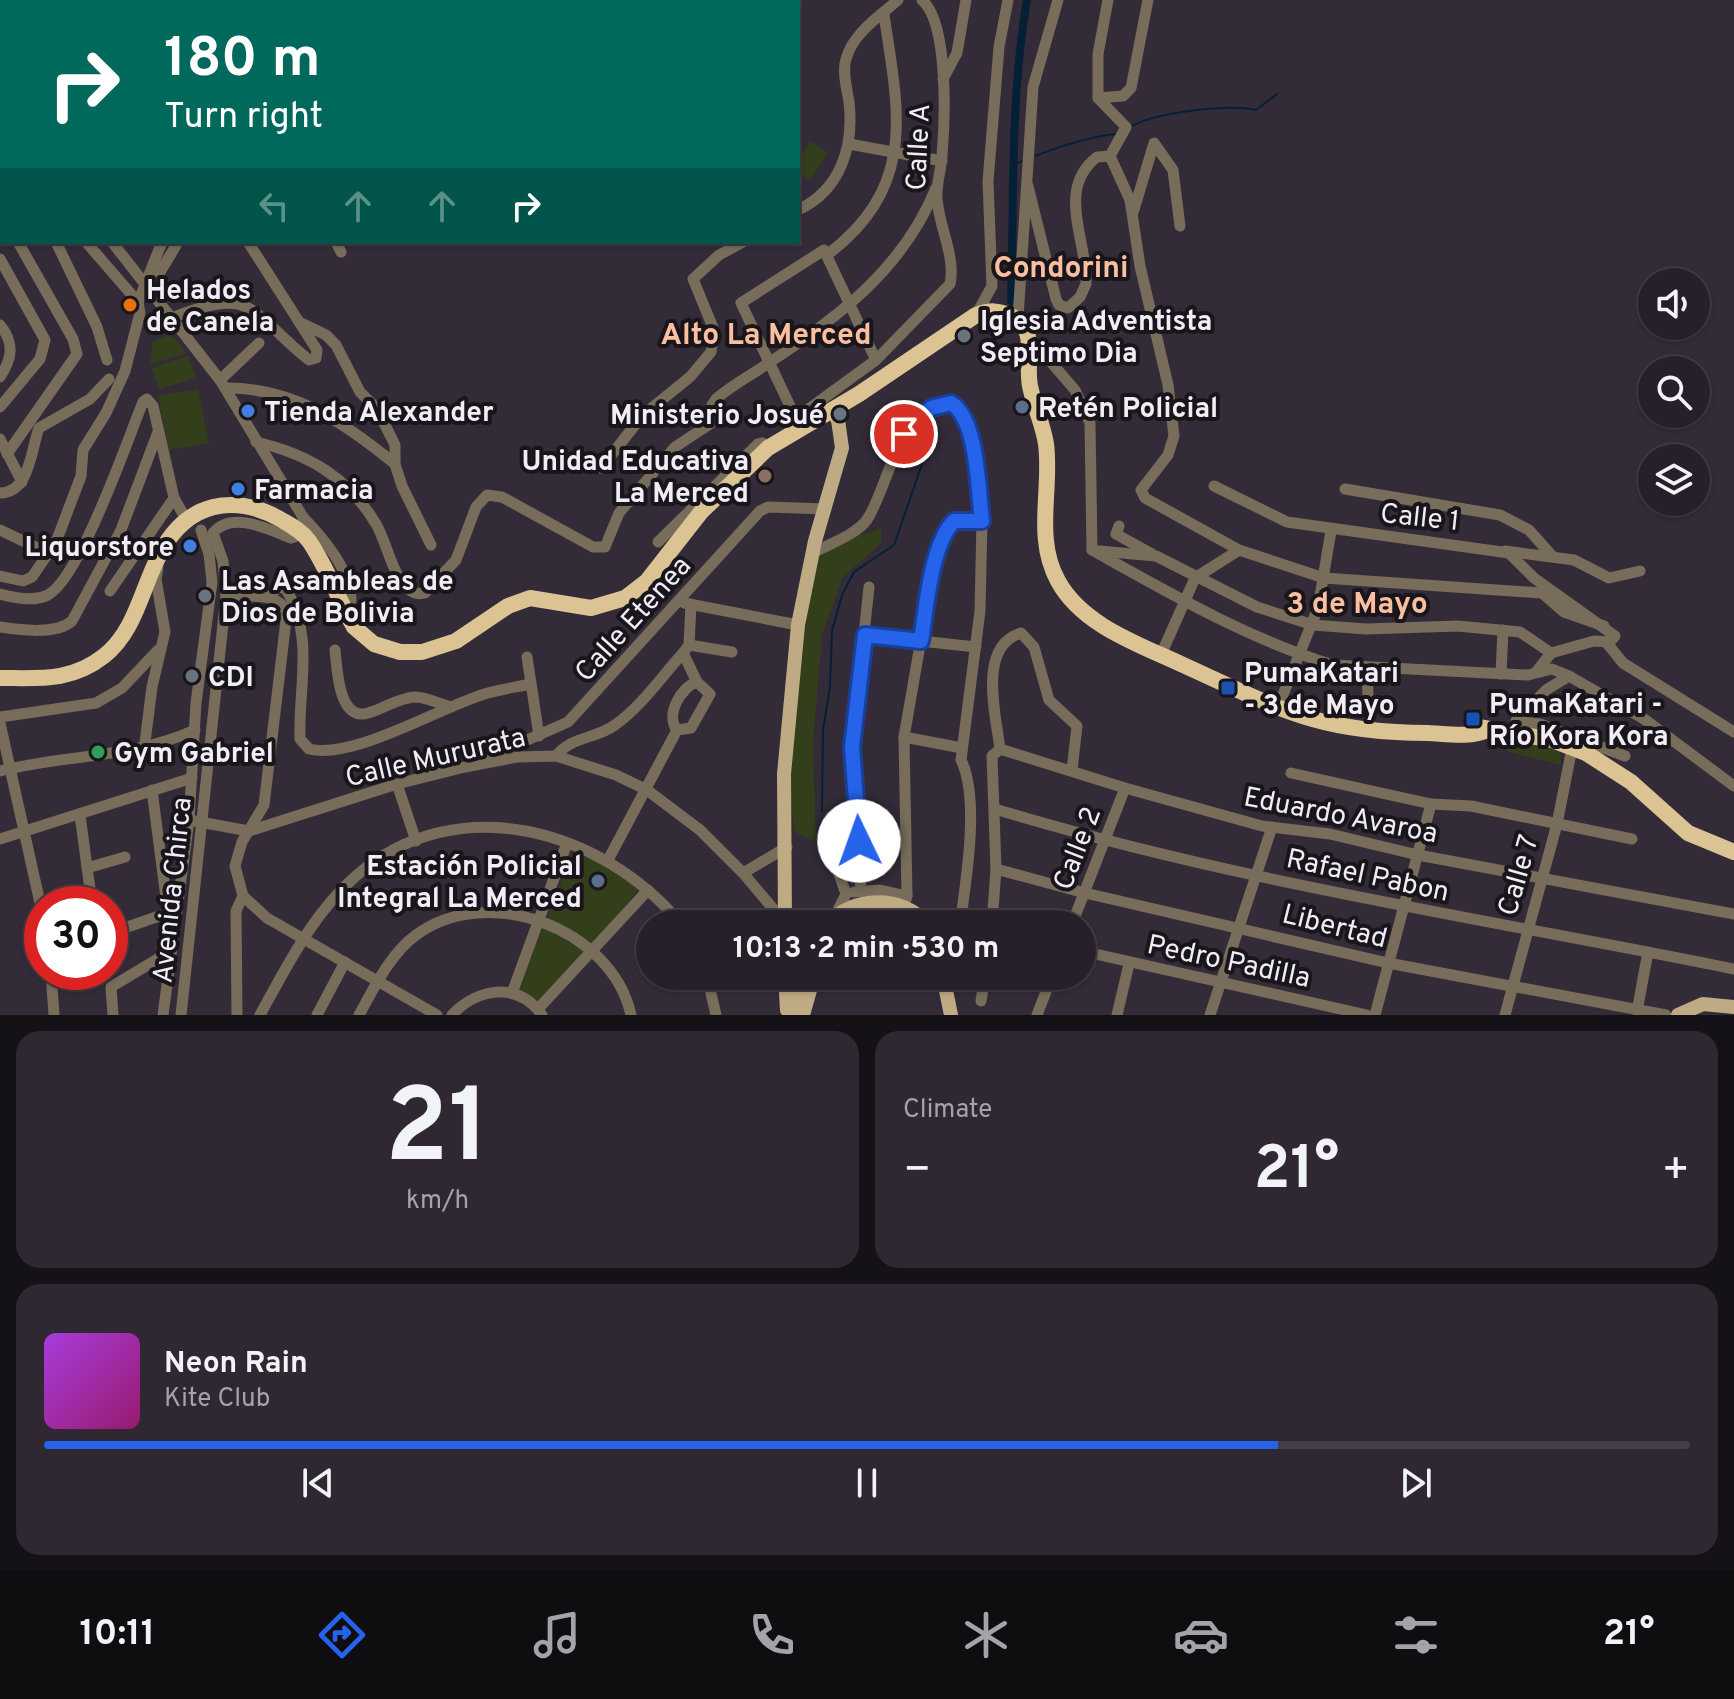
<!DOCTYPE html>
<html lang="en">
<head>
<meta charset="utf-8">
<style>
	:root { --surface:#27202a; --page:#2f2832; --text:#f1f3f6; --muted:#a4a3a8; --line:#433e47; --accent:#2563eb }
	body { margin:0; font-family:Overpass,sans-serif; background:var(--page); color:var(--text); height:100vh; display:flex; flex-direction:column; font-size:30px; white-space:nowrap }
	* { box-sizing:border-box; margin:0 }
	p { font-size:26px; color:var(--muted) }
	.icon { flex:none; width:44px; height:44px; fill:none; stroke:currentColor; stroke-width:2; stroke-linecap:round; stroke-linejoin:round }
	.map { position:relative; height:1015px; overflow:hidden }
	.panel { display:flex; flex-direction:column; gap:16px; padding:16px; background:#151217; flex:1 }
	.panel>* { flex:none }
	.top-card { position:absolute; left:0px; top:0px; width:800px; height:244px; box-shadow:0 2px 6px #0004,0 0 0 2px var(--line); background:#00695c; color:#fff; overflow:hidden }
	.controls { position:absolute; left:1638px; top:268px; display:grid; gap:16px }
	.controls a { display:grid; place-items:center; width:72px; height:72px; border-radius:50%; background:var(--surface); box-shadow:0 2px 6px #0004,0 0 0 2px var(--line); font-size:40px }
	.speed { position:absolute; left:24px; top:886px; display:flex; gap:16px; font-size:40px; font-weight:700; text-align:center }
	.speed>* { display:grid; place-content:center; width:104px; height:104px; border-radius:50%; background:var(--surface); box-shadow:0 2px 6px #0004,0 0 0 2px var(--line); line-height:1 }
	.speed .limit { border:12px solid #d22; background:#fff; color:#111 }
	.pin { position:absolute; display:grid; place-items:center; width:68px; height:68px; color:#fff; margin:-34px; border:4px solid #fff; border-radius:50%; box-shadow:0 2px 8px #0007 }
	.me { position:absolute; width:88px; margin:-44px; rotate:357deg; stroke-linejoin:round; filter:drop-shadow(0 0 6px #0008) }
	.turn { display:flex; align-items:center; gap:28px; height:168px; padding:0 32px; font-size:36px }
	.turn .icon { width:104px; height:104px; stroke-width:2.5 }
	.turn b { display:block; font-size:56px; line-height:68px }
	.lanes { display:flex; align-items:center; height:76px; padding:0 32px; background:#0003; justify-content:center; gap:40px; direction:ltr }
	.lanes .off { opacity:.35 }
	.big { font-size:60px; font-weight:700; line-height:1.1 }
	.panel .tile { flex:1; display:flex; flex-direction:column; justify-content:center; gap:12px; min-width:0; padding:0 28px; border-radius:24px; background:var(--page) }
	.panel .dial { align-items:center; gap:0 }
	.dial b { font-size:104px; line-height:1 }
	.song { display:flex; align-items:center; gap:24px }
	.cover { width:96px; height:96px; border-radius:12px; background:linear-gradient(135deg,hsl(280 70% 55%),hsl(320 70% 35%)) }
	.played { height:8px; border-radius:4px; background:linear-gradient(90deg,var(--accent) 75%,var(--line) 75%) }
	.keys { display:flex; justify-content:space-around; direction:ltr }
	.heat { display:flex; justify-content:space-between; align-items:center; font-size:44px; direction:ltr }
	.panel .tiles { flex:1; display:grid; gap:16px; grid-template-columns:1fr 1fr }
	.tile:last-child { grid-column:span 2 }
	.trip { position:absolute; left:636px; top:910px; width:460px; height:80px; border-radius:40px; background:var(--surface); box-shadow:0 2px 6px #0004,0 0 0 2px var(--line); font-weight:700; line-height:80px; text-align:center }
	.menu { display:flex; height:128px; justify-content:space-around; align-items:center; background:#100d11; color:var(--muted) }
	.menu .icon { width:56px; height:56px }
	.menu .current { color:var(--accent) }
	.menu b { font-size:36px; color:var(--text) }
	.map>svg:first-child { display:block }
	.green { fill:#323f1a }
	.lines { fill:none; stroke-linecap:round; stroke-linejoin:round }
	.stream { stroke:#042036; stroke-width:2 }
	.canal { stroke:#042036; stroke-width:8 }
	.minor { stroke:#776d5a; stroke-width:11 }
	.major { stroke:#beab83; stroke-width:14 }
	.highway { stroke:#dbc393; stroke-width:16 }
	.route-casing { stroke:#184099; stroke-width:20 }
	.route { stroke:#2563eb; stroke-width:14 }
	.food-dot { fill:#e8710a; stroke:#19161b; stroke-width:3 }
	.worship-dot { fill:#6b7280; stroke:#19161b; stroke-width:3 }
	.service-dot { fill:#5c6f8a; stroke:#19161b; stroke-width:3 }
	.shop-dot { fill:#3f7fe0; stroke:#19161b; stroke-width:3 }
	.education-dot { fill:#8d6e63; stroke:#19161b; stroke-width:3 }
	.transit-dot { fill:#1a4fb4; stroke:#19161b; stroke-width:3 }
	.leisure-dot { fill:#2e9e5b; stroke:#19161b; stroke-width:3 }
	.labels { text-anchor:middle; stroke-width:8; stroke-linejoin:round; paint-order:stroke }
	.street-label { font-size:28px; fill:#f2ecf4; stroke:#19161b }
	.poi-label { font-size:28px; font-weight:bold; fill:#f2ecf4; stroke:#19161b; text-anchor:start }
	.neighbourhood-label { font-size:30px; font-weight:bold; fill:#fabfa1; stroke:#19161b }
</style>
</head>
<body>
<div class="map">
<svg width="1734" height="1015" viewBox="0 0 1734 1015">
	<rect width="100%" height="100%" fill="#342b38"/>
	<!-- green -->
	<g class="green">
		<polygon points="810,141 828,153 810,180 798,172 798,160"/>
		<polygon points="167,335 177,340 186,353 150,364 153,342"/>
		<polygon points="188,356 196,378 159,389 152,368"/>
		<polygon points="198,389 209,443 169,450 158,396"/>
		<path d="M881 528V543L843 577 822 635 813 742 816 842 795 832C779 741 801 646 817 556L841 542Z"/>
		<polygon points="1498,739 1542,745 1560,753 1561,765 1513,753 1496,744"/>
		<polygon points="572,852 605,865 638,890 590,948 547,919"/>
		<polygon points="543,927 585,952 537,1003 518,991"/>
	</g>
	<g class="lines">
		<!-- stream -->
		<g class="stream">
			<path d="M1132 126C1157 112 1228 104 1256 110L1277 94"/>
			<path d="M1035 156C1061 146 1090 136 1117 134"/>
			<polyline points="1015,164 1023,161"/>
			<polyline points="822,811 823,730 830,687 832,631 842,595 854,572 894,545 929,444"/>
		</g>
		<!-- canal -->
		<path class="canal" d="M1011 301C1014 201 1010 98 1027 0"/>
		<!-- minor -->
		<g class="minor">
			<polyline points="86,0 94,2"/>
			<polyline points="302,0 303,2"/>
			<polyline points="1108,0 1098,54 1098,98 1126,127 1110,156"/>
			<polyline points="117,2 119,0"/>
			<polyline points="242,2 243,0"/>
			<polyline points="0,4 2,4"/>
			<polyline points="943,79 957,53 966,0"/>
			<polyline points="0,82 2,83"/>
			<polyline points="1098,98 1123,96 1131,88 1148,0"/>
			<polyline points="0,115 2,117"/>
			<polyline points="849,144 942,161"/>
			<polyline points="0,146 2,148"/>
			<path d="M1028 186 1056 299 1059 305 1068 308 1080 297 1086 284C1088 242 1055 189 1097 157L1110 156 1130 200 1140 266 1168 385 1174 436 1168 455 1141 490 1145 498 1239 550 1324 578 1542 593 1564 612 1604 626"/>
			<polyline points="0,207 2,211"/>
			<path d="M798 210C841 190 854 146 849 102 847 89 842 72 846 59 853 33 880 16 898 0"/>
			<polyline points="1133,213 1154,143 1173,170 1180,226"/>
			<polyline points="56,242 97,327 107,360"/>
			<polyline points="86,242 138,302"/>
			<path d="M112 242 220 380 303 517 302 534 291 538C270 530 232 510 213 533L223 561 226 596 181 1015"/>
			<polyline points="336,242 341,252"/>
			<path d="M827 255C917 187 899 113 884 15"/>
			<polyline points="0,259 45,340 40,359 0,407"/>
			<polyline points="148,281 156,279 178,242"/>
			<polyline points="976,315 992,286 988,181 999,47 1008,0"/>
			<path d="M174 317C255 285 249 312 309 360L316 358 317 350 248 242"/>
			<polyline points="1018,318 1033,87 1058,0"/>
			<polyline points="299,322 326,335 336,345 360,392 377,409 395,445 395,464 402,486 431,545"/>
			<path d="M0 325C15 343 12 359 0 377"/>
			<polyline points="1030,338 1075,390 1090,423 1092,550"/>
			<polyline points="220,380 259,343"/>
			<path d="M225 388C293 387 345 423 395 464"/>
			<path d="M795 419 876 360 950 284C956 257 939 227 937 199 936 184 941 171 942 156 945 122 949 23 922 0"/>
			<polyline points="799,425 741,303 824,250 876,360"/>
			<polyline points="0,439 22,482"/>
			<path d="M256 442C308 454 348 477 376 524 389 545 396 600 425 593L456 560 476 507 487 495 502 497 593 547H605L619 513 675 447 716 420 718 415 712 405 716 399C732 385 750 376 767 364 839 317 903 269 936 188"/>
			<polyline points="7,454 77,354 73,339 18,242"/>
			<polyline points="601,468 643,415 690,377 711,352 714,330 693,279 719,255 743,242"/>
			<polyline points="1214,486 1287,522 1509,553 1534,578 1615,636 1610,642 1594,641 1551,653 1537,671"/>
			<polyline points="1345,489 1500,515 1529,530 1553,557"/>
			<path d="M0 493C30 493 31 449 39 428L90 399 109 379"/>
			<path d="M303 517C323 538 351 570 351 601L343 608"/>
			<polyline points="1119,526 1116,534 1152,554"/>
			<polyline points="0,530 50,554"/>
			<polyline points="658,542 758,444 763,443 768,448"/>
			<path d="M1092 550C1169 593 1248 639 1333 665L1528 675 1552 669 1569 676 1644 719 1734 786"/>
			<polyline points="1099,551 1156,556 1257,607 1313,625 1366,629 1458,626 1520,632 1551,653"/>
			<polyline points="1505,551 1574,560 1609,578 1640,571"/>
			<path d="M813 553C829 544 855 535 866 521 886 496 903 388 955 405L969 427 982 521 980 611 961 760C980 798 966 881 960 924"/>
			<polyline points="0,576 23,581 32,577 56,542 81,476 83,450 106,413 125,371 140,313 138,302 162,242"/>
			<polyline points="110,591 174,498"/>
			<path d="M0 594C15 598 34 602 48 595 81 576 127 441 143 402L147 399 153 406 174 498 186 519"/>
			<path d="M226 596C246 597 277 591 287 612L264 805 242 842 235 866 243 896 267 918 437 1015"/>
			<path d="M270 598 277 587 286 589C315 637 298 687 300 739L309 749C355 760 441 706 488 693 502 689 517 687 531 684"/>
			<polyline points="684,603 798,625"/>
			<path d="M0 627C20 630 56 635 72 621L121 530 158 432"/>
			<polyline points="865,635 976,647"/>
			<polyline points="1606,642 1623,663 1734,732"/>
			<polyline points="689,645 732,652"/>
			<polyline points="1164,648 1195,578 1239,550"/>
			<path d="M335 650C337 667 338 722 368 713 384 709 397 698 415 697 426 697 440 704 451 707"/>
			<polyline points="527,657 539,736"/>
			<polyline points="1367,669 1369,723"/>
			<polyline points="1501,674 1503,630"/>
			<polyline points="1280,702 1318,608 1331,531"/>
			<polyline points="0,717 96,703 122,688 158,650"/>
			<polyline points="1516,721 1540,724 1625,756"/>
			<polyline points="1516,721 1546,690 1569,676"/>
			<polyline points="0,723 42,912"/>
			<polyline points="677,730 691,728 710,694 697,682 683,653"/>
			<path d="M677 730C665 715 681 687 697 682"/>
			<polyline points="904,737 962,748"/>
			<path d="M1000 749C996 716 977 646 1021 633L1034 647 1049 700 1077 726 1072 770"/>
			<polyline points="144,750 152,687 165,632 156,579 158,568"/>
			<path d="M556 756C572 736 596 739 615 725 641 707 662 676 683 653L689 645 691 604"/>
			<polyline points="484,759 568,722 760,511 768,507 826,509"/>
			<path d="M0 771C68 754 130 759 195 730"/>
			<polyline points="1291,773 1431,804 1471,806 1632,839"/>
			<polyline points="397,784 416,841"/>
			<path d="M995 809C1236 882 1487 919 1734 969"/>
			<polyline points="80,815 92,904"/>
			<polyline points="189,820 249,831 397,784 465,767 517,757 556,756 616,775 647,790 700,830 743,873 775,911 785,917"/>
			<polyline points="824,831 846,894 835,916"/>
			<polyline points="0,839 192,778"/>
			<polyline points="608,860 677,730"/>
			<polyline points="87,868 125,857"/>
			<polyline points="996,869 1085,893 1388,963 1666,1015"/>
			<polyline points="743,873 787,847"/>
			<polyline points="854,892 880,890 907,896"/>
			<polyline points="861,892 852,747 869,587"/>
			<polyline points="902,911 907,896 904,737 932,576 950,524 958,520 982,521"/>
			<polyline points="992,924 996,869 992,756 1000,749 1125,788 1262,826 1330,834 1418,855 1734,914"/>
			<polyline points="1072,924 1125,788"/>
			<polyline points="110,933 168,913 152,790"/>
			<polyline points="1082,951 1367,1015"/>
			<polyline points="51,972 54,1015"/>
			<polyline points="707,976 716,1015"/>
			<polyline points="512,993 567,843"/>
			<polyline points="981,1001 985,976"/>
			<polyline points="538,1009 648,890"/>
			<polyline points="1637,1011 1648,952"/>
			<polyline points="113,1015 111,987 171,951"/>
			<polyline points="163,1015 189,820 196,703 212,582 209,554 201,530"/>
			<polyline points="237,1015 236,911 243,896"/>
			<path d="M260 1015C287 966 313 913 357 875 457 788 602 829 681 924"/>
			<polyline points="317,1015 345,962"/>
			<path d="M359 1015C374 988 390 954 416 935 487 882 612 928 631 1015"/>
			<path d="M452 1015C477 988 518 981 542 1015"/>
			<polyline points="1037,1015 1052,976"/>
			<polyline points="1117,1015 1129,964"/>
			<polyline points="1210,1015 1272,827"/>
			<polyline points="1375,1015 1431,804"/>
			<polyline points="1505,1015 1557,824 1572,748"/>
		</g>
		<!-- major -->
		<g class="major">
			<polyline points="785,924 784,774 798,625 815,541 842,448 838,420 832,411"/>
			<path d="M826 924C855 896 899 894 928 924"/>
			<path d="M845 924C865 910 893 910 912 924"/>
			<polyline points="785,976 787,1010 791,1015"/>
			<polyline points="943,976 951,1015"/>
			<polyline points="793,1015 802,976"/>
			<polyline points="803,1015 814,976"/>
			<polyline points="1678,1015 1703,1004 1734,1007"/>
		</g>
		<!-- highway -->
		<g class="highway">
			<path d="M0 678C39 678 71 682 104 656 137 630 142 585 162 550 188 503 233 493 280 519 290 525 301 530 309 541 327 567 338 599 354 627L374 644 400 652H422L456 641 508 606 530 598 591 608 625 598 647 581 701 512 768 448 859 394 976 315C990 310 998 310 1011 316 1039 327 1025 362 1030 386 1034 406 1043 424 1046 444 1052 489 1034 538 1058 581 1082 625 1138 644 1181 664 1278 708 1318 733 1428 733 1448 734 1470 738 1488 730"/>
			<polyline points="1480,727 1552,740 1586,753 1631,782 1688,833 1734,852"/>
		</g>
	</g>
	<g class="lines">
		<defs>
			<path id="route" d="M859 841 852 747 865 635 921 641C926 610 931 544 954 521H982C978 491 978 419 951 403L931 408 904 434"/>
		</defs>
		<!-- route casing -->
		<use href="#route" class="route-casing"/>
		<!-- route -->
		<use href="#route" class="route"/>
	</g>
	<!-- markers -->
	<circle class="food-dot" cx="130" cy="305" r="8"/>
	<g class="worship-dot">
		<circle cx="964" cy="336" r="8"/>
		<circle cx="840" cy="414" r="8"/>
		<circle cx="205" cy="596" r="8"/>
		<circle cx="192" cy="676" r="8"/>
	</g>
	<g class="service-dot">
		<circle cx="1022" cy="407" r="8"/>
		<circle cx="598" cy="881" r="8"/>
	</g>
	<g class="shop-dot">
		<circle cx="248" cy="411" r="8"/>
		<circle cx="238" cy="489" r="8"/>
		<circle cx="190" cy="546" r="8"/>
	</g>
	<circle class="education-dot" cx="765" cy="476" r="8"/>
	<g class="transit-dot">
		<rect x="1220" y="680" width="16" height="16" rx="4"/>
		<rect x="1465" y="711" width="16" height="16" rx="4"/>
	</g>
	<circle class="leisure-dot" cx="98" cy="752" r="8"/>
	<g class="labels">
		<!-- street labels -->
		<g class="street-label">
			<text transform="translate(917 147) rotate(-87)" y="10">Calle A</text>
			<text transform="translate(1420 516) rotate(6)" y="10">Calle 1</text>
			<text transform="translate(632 618) rotate(-48)" y="10">Calle Etenea</text>
			<text transform="translate(435 756) rotate(-13)" y="10">Calle Mururata</text>
			<text transform="translate(1341 814) rotate(11)" y="10">Eduardo Avaroa</text>
			<text transform="translate(1076 848) rotate(-69)" y="10">Calle 2</text>
			<text transform="translate(1368 874) rotate(12)" y="10">Rafael Pabon</text>
			<text transform="translate(1517 875) rotate(-74)" y="10">Calle 7</text>
			<text transform="translate(171 890) rotate(-84)" y="10">Avenida Chirca</text>
			<text transform="translate(1335 925) rotate(14)" y="10">Libertad</text>
			<text transform="translate(1229 960) rotate(12)" y="10">Pedro Padilla</text>
		</g>
		<!-- poi labels -->
		<g class="poi-label">
			<text x="146" y="299">Helados<tspan x="146" dy="32">de Canela</tspan></text>
			<text x="980" y="330">Iglesia Adventista<tspan x="980" dy="32">Septimo Dia</tspan></text>
			<text x="1038" y="417">Retén Policial</text>
			<text x="264" y="421">Tienda Alexander</text>
			<text x="824" y="424" text-anchor="end">Ministerio Josué</text>
			<text x="749" y="470" text-anchor="end">Unidad Educativa<tspan x="749" dy="32">La Merced</tspan></text>
			<text x="254" y="499">Farmacia</text>
			<text x="174" y="556" text-anchor="end">Liquorstore</text>
			<text x="221" y="590">Las Asambleas de<tspan x="221" dy="32">Dios de Bolivia</tspan></text>
			<text x="1244" y="682">PumaKatari<tspan x="1244" dy="32">- 3 de Mayo</tspan></text>
			<text x="208" y="686">CDI</text>
			<text x="1489" y="713">PumaKatari -<tspan x="1489" dy="32">Río Kora Kora</tspan></text>
			<text x="114" y="762">Gym Gabriel</text>
			<text x="582" y="875" text-anchor="end">Estación Policial<tspan x="582" dy="32">Integral La Merced</tspan></text>
		</g>
		<!-- neighbourhood labels -->
		<g class="neighbourhood-label">
			<text x="1061" y="277">Condorini</text>
			<text x="766" y="344">Alto La Merced</text>
			<text x="1357" y="613">3 de Mayo</text>
		</g>
	</g>
</svg>
<div class="controls">
<a><svg class="icon" aria-label="sound" viewBox="0 0 24 24"><path d="M4 9h4l5-4v14l-5-4H4zM17 9q2 3 0 6"/></svg></a>
<a><svg class="icon" aria-label="search" viewBox="0 0 24 24"><circle cx="10" cy="10" r="6"/><path d="M15 15l6 6"/></svg></a>
<a><svg class="icon" aria-label="layers" viewBox="0 0 24 24"><path d="M12 4l9 5-9 5-9-5zM3 14l9 5 9-5"/></svg></a>
</div>
<div class="speed"><div class="limit">30</div></div>
<div class="pin" style="left:904px;top:434px;background:#d93025"><svg class="icon" aria-label="arrive" viewBox="0 0 24 24"><path d="M6 21V4h12l-3 4 3 4H6"/></svg></div>
<svg class="me" style="left:859px;top:841px" viewBox="-20 -20 40 40"><circle r="19" fill="#fff"/><path d="M0-13L10 11 0 6-10 11z" fill="#2563eb"/></svg>
<div class="trip">10:13 · 2 min · 530 m</div>
<div class="top-card">
<div class="turn"><svg class="icon" aria-label="right" viewBox="0 0 24 24"><path d="M7 20v-9h11M14 6l5 5-5 5"/></svg><div><b>180 m</b>Turn right</div></div>
<div class="lanes"><svg class="icon off" aria-label="left" viewBox="0 0 24 24"><path d="M17 20v-9H6M10 6l-5 5 5 5"/></svg><svg class="icon off" aria-label="ahead" viewBox="0 0 24 24"><path d="M12 20V5M6 11l6-6 6 6"/></svg><svg class="icon off" aria-label="ahead" viewBox="0 0 24 24"><path d="M12 20V5M6 11l6-6 6 6"/></svg><svg class="icon" aria-label="right" viewBox="0 0 24 24"><path d="M7 20v-9h11M14 6l5 5-5 5"/></svg></div>
</div>
</div>
<section class="panel">
<div class="tiles">
<div class="tile dial"><b>21</b><p>km/h</p></div>
<div class="tile"><p>Climate</p>
<div class="heat"><a>−</a><b class="big">21°</b><a>+</a></div>
</div>
<div class="tile">
<div class="song"><i class="cover"></i><div><b>Neon Rain</b><p>Kite Club</p></div></div>
<div class="played"></div>
<div class="keys"><svg class="icon" aria-label="previous" viewBox="0 0 24 24"><path d="M18 5L8 12l10 7zM5 5v14"/></svg><svg class="icon" aria-label="pause" viewBox="0 0 24 24"><path d="M8 5v14M16 5v14"/></svg><svg class="icon" aria-label="next" viewBox="0 0 24 24"><path d="M6 5l10 7-10 7zM19 5v14"/></svg></div>
</div>
</div>
</section>
<nav class="menu">
<b>10:11</b>
<svg class="icon current" aria-label="directions" viewBox="0 0 24 24"><path d="M12 3l9 9-9 9-9-9zM9 14v-3h6M13 9l2 2-2 2"/></svg>
<svg class="icon" aria-label="music" viewBox="0 0 24 24"><path d="M9 18V5l10-2v13"/><circle cx="6" cy="18" r="3"/><circle cx="16" cy="16" r="3"/></svg>
<svg class="icon" aria-label="phone" viewBox="0 0 24 24"><path d="M5 4h4l2 5-3 2q2 4 5 5l2-3 5 2v4C11 20 4 13 5 4z"/></svg>
<svg class="icon" aria-label="climate" viewBox="0 0 24 24"><path d="M12 3v18M4 7l16 10M4 17L20 7"/></svg>
<svg class="icon" aria-label="car" viewBox="0 0 24 24"><path d="M5 17H2v-5l4-1 3-4h7l3 4 3 1v5h-3M9 17h6M6 11h13"/><circle cx="7" cy="17" r="2"/><circle cx="17" cy="17" r="2"/></svg>
<svg class="icon" aria-label="filters" viewBox="0 0 24 24"><path d="M4 7h16M4 17h16"/><circle cx="9" cy="7" r="2"/><circle cx="15" cy="17" r="2"/></svg>
<b>21°</b>
</nav>
</body>
</html>
